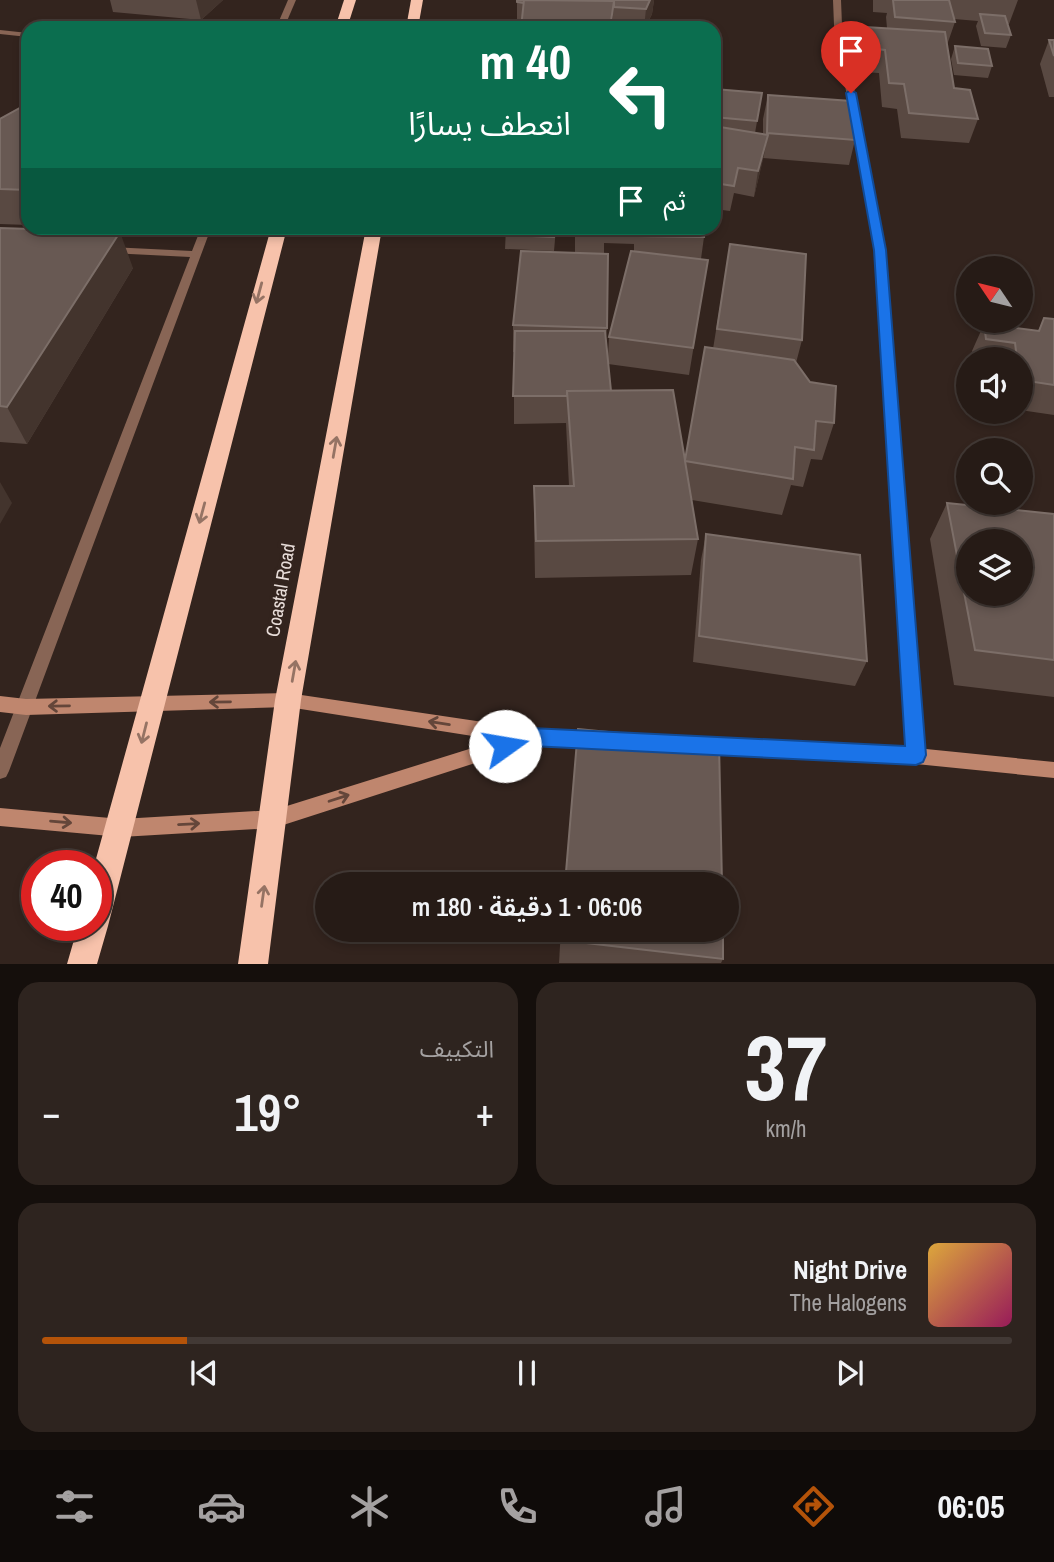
<!DOCTYPE html>
<html lang="ar">
<head>
<meta charset="utf-8">
<style>
	:root { --surface:#261b16; --page:#2e241f; --text:#f1f3f6; --muted:#a4a1a1; --line:#423935; --accent:#b45309 }
	body { margin:0; font-family:"Archivo Narrow","Noto Sans Arabic",sans-serif; background:var(--page); color:var(--text); direction:rtl; height:100vh; display:flex; flex-direction:column; font-size:26px; white-space:nowrap }
	* { box-sizing:border-box; margin:0 }
	p { font-size:23px; color:var(--muted) }
	.icon { flex:none; width:38px; height:38px; fill:none; stroke:currentColor; stroke-width:2; stroke-linecap:round; stroke-linejoin:round }
	.map { position:relative; height:964px; overflow:hidden; direction:ltr }
	.sheet { display:flex; flex-direction:column; gap:18px; padding:18px; background:#150f0c; flex:1 }
	.sheet>* { flex:none }
	.hud { position:absolute; left:21px; top:21px; width:700px; height:214px; border-radius:21px; box-shadow:0 4px 10px #0003,0 0 0 2px var(--line); direction:rtl; background:#0b6e4f; color:#fff; overflow:hidden }
	.needle { width:46px; rotate:305deg }
	.controls { position:absolute; left:956px; top:256px; display:grid; gap:14px }
	.controls a { display:grid; place-items:center; width:77px; height:77px; border-radius:50%; background:var(--surface); box-shadow:0 4px 10px #0003,0 0 0 2px var(--line); font-size:35px }
	.speed { position:absolute; left:21px; top:850px; display:flex; gap:14px; font-size:35px; font-weight:700; text-align:center }
	.speed>* { display:grid; place-content:center; width:91px; height:91px; border-radius:50%; background:var(--surface); box-shadow:0 4px 10px #0003,0 0 0 2px var(--line); line-height:1 }
	.speed .limit { border:10px solid #d22; background:#fff; color:#111 }
	.pin { position:absolute; display:grid; place-items:center; width:60px; height:60px; color:#fff; margin:-72px -30px; border-radius:50% 50% 50% 0; rotate:-45deg; box-shadow:0 0 7px #0007 }
	.pin .icon { rotate:45deg }
	.me { position:absolute; width:77px; margin:-38px; rotate:77deg; stroke-linejoin:round; filter:drop-shadow(0 0 5px #0008) }
	.turn { display:flex; align-items:center; gap:24px; height:147px; padding:0 35px; font-size:32px }
	.turn .icon { width:91px; height:91px; stroke-width:2.5 }
	.turn b { display:block; font-size:49px; line-height:60px }
	.then { display:flex; align-items:center; height:66px; padding:0 35px; background:#0003; gap:14px; font-size:26px }
	.big { font-size:52px; font-weight:600; line-height:1.1 }
	.sheet .widget { flex:1; display:flex; flex-direction:column; justify-content:center; gap:10px; min-width:0; padding:0 24px; border-radius:21px; background:var(--page) }
	.sheet .dial { align-items:center; gap:0 }
	.dial b { font-size:91px; line-height:1 }
	.song { display:flex; align-items:center; gap:21px }
	.cover { width:84px; height:84px; border-radius:10px; background:linear-gradient(135deg,hsl(40 70% 55%),hsl(330 70% 35%)) }
	.played { height:7px; border-radius:4px; background:linear-gradient(90deg,var(--accent) 15%,var(--line) 15%) }
	.keys { display:flex; justify-content:space-around; direction:ltr }
	.heat { display:flex; justify-content:space-between; align-items:center; font-size:38px; direction:ltr }
	.sheet .tiles { flex:1; display:grid; gap:18px; grid-template-columns:1fr 1fr }
	.widget:last-child { grid-column:span 2 }
	.trip { position:absolute; left:315px; top:872px; width:424px; height:70px; border-radius:35px; background:var(--surface); box-shadow:0 4px 10px #0003,0 0 0 2px var(--line); font-weight:600; line-height:70px; text-align:center; direction:rtl }
	.tabs { display:flex; height:112px; justify-content:space-around; align-items:center; background:#0f0b09; color:var(--muted) }
	.tabs .icon { width:49px; height:49px }
	.tabs .current { color:var(--accent) }
	.tabs b { font-size:32px; color:var(--text) }
	.map>svg:first-child { display:block }
	.lines { fill:none; stroke-linecap:round; stroke-linejoin:round }
	.street { fill:#886555; fill-rule:evenodd }
	.secondary { fill:#bf866e; fill-rule:evenodd }
	.highway { fill:#f7c2ab; fill-rule:evenodd }
	.wall { fill:#594942; fill-rule:evenodd }
	.shaded-wall { fill:#43342d }
	.building { fill:#685953; stroke:#7c6e68; stroke-width:2; fill-rule:evenodd }
	.oneway { stroke:#957364 }
	.oneway2 { stroke:#64463a }
	.route { fill:#1a73e8; stroke:#114b97; stroke-width:2 }
	.labels { text-anchor:middle; stroke-width:7; stroke-linejoin:round; paint-order:stroke }
	.street-label { font-size:19px; fill:#e8ddd9; stroke:#33241e }
</style>
</head>
<body>
<div class="map">
<svg width="1054" height="964" viewBox="0 0 1054 964">
	<rect width="100%" height="100%" fill="#33241e"/>
	<g class="lines">
		<!-- street -->
		<g class="street">
			<polygon points="288,0 296,0 284,28 276,28"/>
			<polygon points="833,0 841,0 842,25 885,250 925,756 922,762 916,764 910,762 907,756 875,250 834,25"/>
			<polygon points="0,30 28,33 28,37 0,34"/>
			<polygon points="201,228 211,228 9,771 6,777 0,779 0,748 190,257 110,253 105,250 110,247 192,251"/>
		</g>
		<!-- secondary -->
		<g class="secondary">
			<polygon points="288,693 531,729 595,733 601,735 604,741 601,747 595,749 531,745 274,828 121,837 0,826 0,808 121,819 274,810 498,740 288,707 26,715 0,712 0,696 26,699"/>
			<polygon points="703,738 916,748 1054,762 1054,778 916,764 703,754 697,752 694,746 697,740"/>
		</g>
		<!-- highway -->
		<g class="highway">
			<polygon points="344,0 356,0 347,28 335,28"/>
			<polygon points="411,0 423,0 418,28 406,28"/>
			<polygon points="271,228 287,228 108,926 97,964 67,964 78,926 96,926 94,866"/>
			<polygon points="366,228 382,228 301,700 268,964 238,964 275,700"/>
		</g>
	</g>
	<!-- wall -->
	<g class="wall">
		<polygon points="110,0 223,0 201,20 113,12"/>
		<polygon points="517,0 654,0 652,14 645,28 521,28 521,25 517,25"/>
		<polygon points="873,0 1018,0 1009,24 1007,24 1011,35 1006,48 981,46 976,26 978,21 954,19 955,22 947,45 954,88 978,119 969,143 901,138 897,109 882,107 879,73 862,72 860,50 865,27 887,28 886,17 887,13 873,12"/>
		<polygon points="1049,40 1054,40 1054,97 1049,97 1040,64"/>
		<polygon points="955,46 992,66 988,78 954,75 951,59"/>
		<polygon points="714,89 762,93 755,133 763,134 763,119 768,95 855,140 849,165 763,158 754,197 734,193 730,211 714,209"/>
		<polygon points="28,104 28,225 0,224 0,119"/>
		<polygon points="0,228 133,268 27,444 0,442"/>
		<polygon points="506,228 556,228 554,251 505,249"/>
		<path d="M575 228H703L704 237 701 259 708 260 689 375 608 364 611 391 685 460 713 349 730 244 802 340 796 363 834 423 822 460 811 459 803 487 791 485 782 515 692 500 698 539 691 575 535 578 534 523V486H569L566 423 514 424V352H513V325L575 253ZM604 243 634 244V251L609 337 608 357 606 337 607 328 604 254Z"/>
		<polygon points="1044,318 1054,319 1054,415 1020,410 1020,359 973,359 972,351 984,324 1038,331"/>
		<polygon points="947,503 1054,514 1054,697 954,685 930,539"/>
		<polygon points="706,534 867,661 855,686 693,662 701,560"/>
		<polygon points="561,929 723,959 721,963 559,963"/>
	</g>
	<!-- shaded-wall -->
	<g class="shaded-wall">
		<polygon points="196,0 223,0 201,20"/>
		<polygon points="650,0 654,0 652,14 645,28 644,28 646,9"/>
		<polygon points="614,1 612,28 610,28"/>
		<polygon points="768,135 763,160 754,197 758,171"/>
		<polygon points="120,232 133,268 27,444 7,407"/>
		<polygon points="0,482 12,503 0,524"/>
	</g>
	<!-- building -->
	<g class="building">
		<polygon points="517,0 524,0 524,3 517,2"/>
		<polygon points="524,0 614,1 610,28 521,28"/>
		<polygon points="601,0 650,0 646,9 614,7 614,1"/>
		<polygon points="893,0 949,0 955,22 895,17"/>
		<polygon points="980,14 1005,16 1011,35 985,33"/>
		<polygon points="865,27 945,32 954,88 970,90 978,119 909,113 904,84 889,83 885,50 868,48"/>
		<polygon points="1049,40 1054,40 1054,56"/>
		<polygon points="955,46 988,49 992,66 958,63"/>
		<polygon points="714,89 762,93 757,121 714,117"/>
		<polygon points="768,95 851,101 855,140 767,133"/>
		<polygon points="27,104 28,104 28,190 0,189 0,119"/>
		<polygon points="714,126 768,135 758,171 738,168 734,186 714,183"/>
		<polygon points="0,228 120,232 7,407 0,406"/>
		<polygon points="506,228 555,228 554,237 505,235"/>
		<rect x="576" y="228" width="29" height="3"/>
		<polygon points="637,228 703,228 704,237 638,236"/>
		<polygon points="730,244 806,254 802,340 717,329"/>
		<polygon points="521,251 608,254 607,328 513,325"/>
		<polygon points="631,251 708,260 693,348 609,337"/>
		<polygon points="1044,318 1054,319 1054,385 1021,380 1020,359 1017,359 1015,343 986,339 984,324 1039,331"/>
		<polygon points="515,331 605,331 611,391 567,391 567,396 513,396"/>
		<polygon points="705,347 794,360 810,382 836,386 834,423 816,421 814,450 795,447 793,479 685,461 698,539 536,541 534,486 574,486 567,391 673,390 685,460"/>
		<path d="M947 503 1054 514V660L975 650ZM968 541H1020V593H968Z"/>
		<polygon points="706,534 860,555 867,661 699,636"/>
		<polygon points="578,729 719,743 722,884 565,884"/>
		<polygon points="561,929 723,929 723,959 561,940"/>
	</g>
	<!-- one-way arrows -->
	<defs><path id="oneway-shaft" d="M-6 0H5M1.5-3L5.5 0L1.5 3" fill="none" stroke-width="1.6" stroke-linecap="round" stroke-linejoin="round" transform="scale(1.75)"/></defs>
	<g class="oneway">
		<use href="#oneway-shaft" transform="translate(259 293) rotate(105)"/>
		<use href="#oneway-shaft" transform="translate(335 447) rotate(-80)"/>
		<use href="#oneway-shaft" transform="translate(202 513) rotate(105)"/>
		<use href="#oneway-shaft" transform="translate(294 671) rotate(-80)"/>
		<use href="#oneway-shaft" transform="translate(144 733) rotate(104)"/>
		<use href="#oneway-shaft" transform="translate(263 896) rotate(-82)"/>
	</g>
	<g class="oneway2">
		<use href="#oneway-shaft" transform="translate(220 702) rotate(179)"/>
		<use href="#oneway-shaft" transform="translate(59 706) rotate(179)"/>
		<use href="#oneway-shaft" transform="translate(439 723) rotate(-171)"/>
		<use href="#oneway-shaft" transform="translate(339 798) rotate(-18)"/>
		<use href="#oneway-shaft" transform="translate(61 822) rotate(5)"/>
		<use href="#oneway-shaft" transform="translate(189 824) rotate(-3)"/>
	</g>
	<!-- route -->
	<polygon class="route" points="851,90 856,93 886,250 926,755 923,762 916,765 531,746 505,755 498,752 495,746 498,739 531,728 905,746 874,250 846,93"/>
	<g class="labels">
		<!-- street labels -->
		<g class="street-label">
			<text transform="translate(280 590) rotate(-80)" y="7">Coastal Road</text>
		</g>
	</g>
</svg>
<div class="controls">
<a><svg class="needle" viewBox="-14 -14 28 28"><path d="M0-13l5 13h-10z" fill="#e53935"/><path d="M0 13l5-13h-10z" fill="#a4a1a1"/></svg></a>
<a><svg class="icon" aria-label="sound" viewBox="0 0 24 24"><path d="M4 9h4l5-4v14l-5-4H4zM17 9q2 3 0 6"/></svg></a>
<a><svg class="icon" aria-label="search" viewBox="0 0 24 24"><circle cx="10" cy="10" r="6"/><path d="M15 15l6 6"/></svg></a>
<a><svg class="icon" aria-label="layers" viewBox="0 0 24 24"><path d="M12 4l9 5-9 5-9-5zM3 14l9 5 9-5"/></svg></a>
</div>
<div class="speed"><div class="limit">40</div></div>
<div class="pin" style="left:851px;top:93px;background:#d93025"><svg class="icon" aria-label="arrive" viewBox="0 0 24 24"><path d="M6 21V4h12l-3 4 3 4H6"/></svg></div>
<svg class="me" style="left:505px;top:746px" viewBox="-20 -20 40 40"><circle r="19" fill="#fff"/><path d="M0-13L10 11 0 6-10 11z" fill="#1a73e8"/></svg>
<div class="trip">06:06 · 1 دقيقة · 180 m</div>
<div class="hud">
<div class="turn"><svg class="icon" aria-label="left" viewBox="0 0 24 24"><path d="M17 20v-9H6M10 6l-5 5 5 5"/></svg><div><b>40 m</b>انعطف يسارًا</div></div>
<div class="then">ثم<svg class="icon" aria-label="arrive" viewBox="0 0 24 24"><path d="M6 21V4h12l-3 4 3 4H6"/></svg></div>
</div>
</div>
<section class="sheet">
<div class="tiles">
<div class="widget dial"><b>37</b><p>km/h</p></div>
<div class="widget"><p>التكييف</p>
<div class="heat"><a>−</a><b class="big">19°</b><a>+</a></div>
</div>
<div class="widget">
<div class="song"><i class="cover"></i><div><b>Night Drive</b><p>The Halogens</p></div></div>
<div class="played"></div>
<div class="keys"><svg class="icon" aria-label="previous" viewBox="0 0 24 24"><path d="M18 5L8 12l10 7zM5 5v14"/></svg><svg class="icon" aria-label="pause" viewBox="0 0 24 24"><path d="M8 5v14M16 5v14"/></svg><svg class="icon" aria-label="next" viewBox="0 0 24 24"><path d="M6 5l10 7-10 7zM19 5v14"/></svg></div>
</div>
</div>
</section>
<nav class="tabs">
<b>06:05</b>
<svg class="icon current" aria-label="directions" viewBox="0 0 24 24"><path d="M12 3l9 9-9 9-9-9zM9 14v-3h6M13 9l2 2-2 2"/></svg>
<svg class="icon" aria-label="music" viewBox="0 0 24 24"><path d="M9 18V5l10-2v13"/><circle cx="6" cy="18" r="3"/><circle cx="16" cy="16" r="3"/></svg>
<svg class="icon" aria-label="phone" viewBox="0 0 24 24"><path d="M5 4h4l2 5-3 2q2 4 5 5l2-3 5 2v4C11 20 4 13 5 4z"/></svg>
<svg class="icon" aria-label="climate" viewBox="0 0 24 24"><path d="M12 3v18M4 7l16 10M4 17L20 7"/></svg>
<svg class="icon" aria-label="car" viewBox="0 0 24 24"><path d="M5 17H2v-5l4-1 3-4h7l3 4 3 1v5h-3M9 17h6M6 11h13"/><circle cx="7" cy="17" r="2"/><circle cx="17" cy="17" r="2"/></svg>
<svg class="icon" aria-label="filters" viewBox="0 0 24 24"><path d="M4 7h16M4 17h16"/><circle cx="9" cy="7" r="2"/><circle cx="15" cy="17" r="2"/></svg>
</nav>
</body>
</html>
